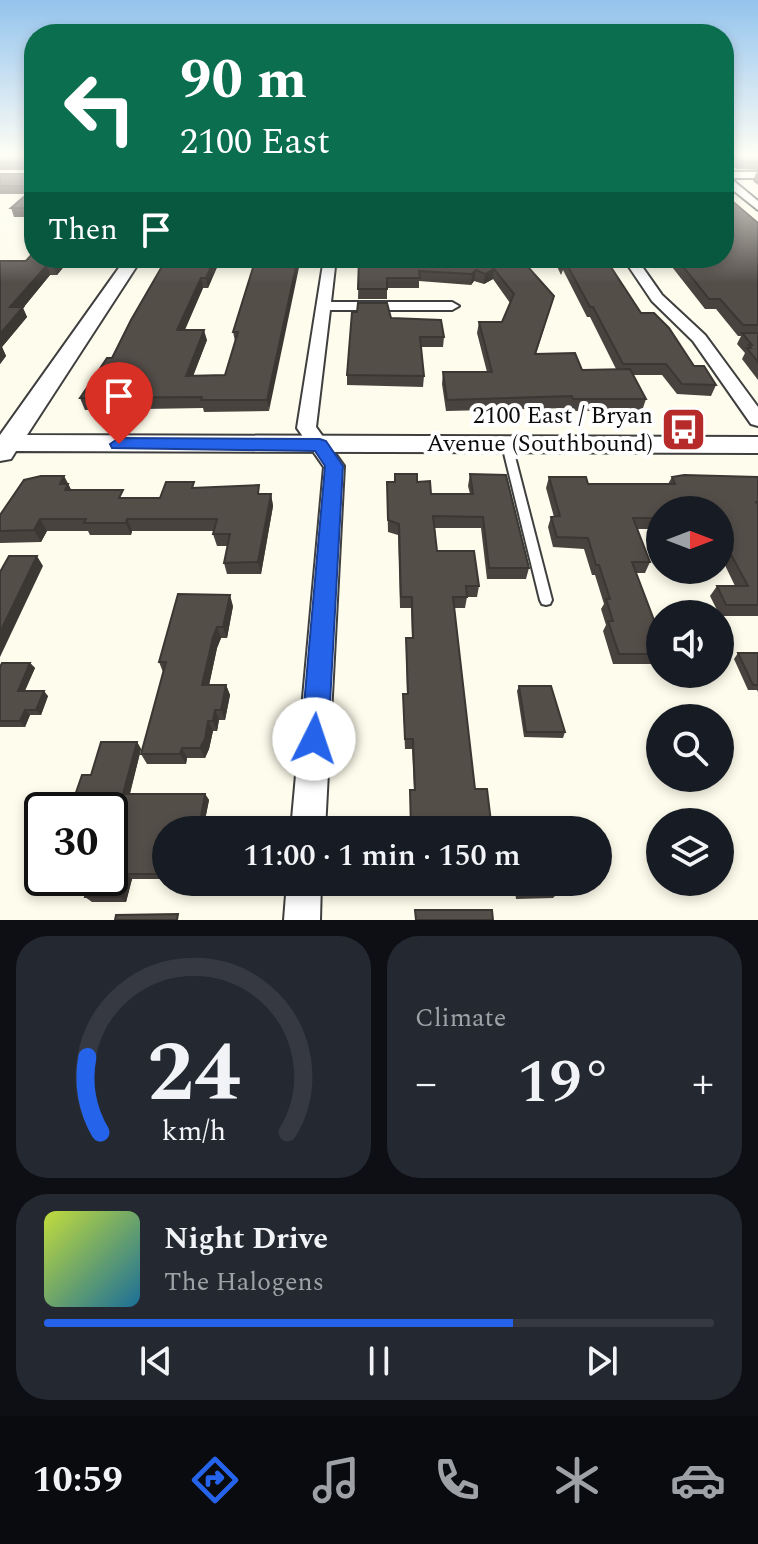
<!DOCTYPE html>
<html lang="en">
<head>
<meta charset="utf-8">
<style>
	:root { --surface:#171b24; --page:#242831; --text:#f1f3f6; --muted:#9ea1a6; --line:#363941; --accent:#2563eb }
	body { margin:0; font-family:Spectral,serif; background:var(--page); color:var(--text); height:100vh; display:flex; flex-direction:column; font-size:30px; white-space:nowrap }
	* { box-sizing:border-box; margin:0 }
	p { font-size:26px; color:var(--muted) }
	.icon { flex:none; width:44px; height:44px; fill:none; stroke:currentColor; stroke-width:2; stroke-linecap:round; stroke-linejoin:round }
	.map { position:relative; height:920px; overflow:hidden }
	.side { display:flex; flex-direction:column; gap:16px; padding:16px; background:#0d0f14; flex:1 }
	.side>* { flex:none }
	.guide { position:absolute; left:24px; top:24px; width:710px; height:244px; border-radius:32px; box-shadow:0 4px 12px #0003; background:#0b6e4f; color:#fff; overflow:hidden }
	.needle { width:52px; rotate:90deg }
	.tools { position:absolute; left:646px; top:496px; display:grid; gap:16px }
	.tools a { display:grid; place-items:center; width:88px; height:88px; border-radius:50%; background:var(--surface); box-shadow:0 4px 12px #0003; font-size:40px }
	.speed { position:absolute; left:24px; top:792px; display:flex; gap:16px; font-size:40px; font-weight:700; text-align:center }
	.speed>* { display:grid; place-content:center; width:104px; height:104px; border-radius:50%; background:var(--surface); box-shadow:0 4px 12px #0003; line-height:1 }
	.speed .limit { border:4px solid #111; border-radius:12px; background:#fff; color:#111 }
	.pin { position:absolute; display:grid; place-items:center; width:68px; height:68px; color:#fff; margin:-82px -34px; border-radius:50% 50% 50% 0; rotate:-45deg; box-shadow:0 0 8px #0007 }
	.pin .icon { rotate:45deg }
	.me { position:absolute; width:88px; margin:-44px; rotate:4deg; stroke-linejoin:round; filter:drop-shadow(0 0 6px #0008) }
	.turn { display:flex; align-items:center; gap:28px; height:168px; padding:0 24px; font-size:36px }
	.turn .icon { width:104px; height:104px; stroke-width:2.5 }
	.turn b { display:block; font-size:56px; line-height:68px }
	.then { display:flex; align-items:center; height:76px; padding:0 24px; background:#0003; gap:16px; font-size:30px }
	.big { font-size:60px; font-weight:600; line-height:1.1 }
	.side .card { flex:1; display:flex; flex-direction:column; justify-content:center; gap:12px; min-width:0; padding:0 28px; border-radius:32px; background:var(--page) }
	.side .dial { align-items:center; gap:0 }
	.dial svg { height:208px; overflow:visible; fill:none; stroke:var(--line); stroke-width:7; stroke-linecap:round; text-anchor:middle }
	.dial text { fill:var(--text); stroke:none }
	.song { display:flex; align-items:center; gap:24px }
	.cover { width:96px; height:96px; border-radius:12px; background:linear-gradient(135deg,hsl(70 70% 55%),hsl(200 70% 35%)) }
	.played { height:8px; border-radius:4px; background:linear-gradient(90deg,var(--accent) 70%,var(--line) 70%) }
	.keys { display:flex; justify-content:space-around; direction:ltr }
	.heat { display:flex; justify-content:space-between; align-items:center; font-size:44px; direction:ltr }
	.side .tiles { flex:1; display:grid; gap:16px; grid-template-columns:1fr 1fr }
	.card:last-child { grid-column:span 2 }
	.trip { position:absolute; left:152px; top:816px; width:460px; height:80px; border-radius:40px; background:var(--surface); box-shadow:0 4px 12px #0003; font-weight:600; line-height:80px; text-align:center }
	.menu { display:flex; height:128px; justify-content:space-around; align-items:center; background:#090b0e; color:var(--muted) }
	.menu .icon { width:56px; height:56px }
	.menu .active { color:var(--accent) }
	.menu b { font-size:36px; color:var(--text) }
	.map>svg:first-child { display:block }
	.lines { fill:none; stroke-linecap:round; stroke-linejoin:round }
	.service-casing { stroke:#3f3f3f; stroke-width:4 }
	.minor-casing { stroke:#3f3f3f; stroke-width:4 }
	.tertiary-casing { stroke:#3f3f3f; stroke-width:4 }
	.service { fill:#fff; fill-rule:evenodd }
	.minor { fill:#fff; fill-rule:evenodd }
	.tertiary { fill:#fff; fill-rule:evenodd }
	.wall { fill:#48433f }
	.shaded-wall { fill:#3b3733 }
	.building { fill:#544e49; stroke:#3b3733; stroke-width:2 }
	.route { fill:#2563eb; stroke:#184099; stroke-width:2 }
	.labels { text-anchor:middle; stroke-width:8; stroke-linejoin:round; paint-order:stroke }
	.poi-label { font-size:24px; fill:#0c0c0c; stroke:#fff; text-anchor:end }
</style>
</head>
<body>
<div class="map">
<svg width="758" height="920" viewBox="0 0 758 920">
	<rect width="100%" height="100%" fill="#fefcec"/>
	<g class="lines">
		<defs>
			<polygon id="service" points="507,442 512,445 552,600 550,604 546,605 542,604 540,600 502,445"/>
			<g id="minor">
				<polygon points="724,172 758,172 758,178 730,178 758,201 758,210 724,183"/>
				<polygon points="324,258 336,258 331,302 452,302 459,306 452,310 330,310 316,427 344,466 325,830 291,830 324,467 297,428"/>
				<polygon points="623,258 636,258 662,295 705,335 758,407 758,426 751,424 693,341 652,301"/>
				<polygon points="287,882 321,882 320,920 284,920"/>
			</g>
			<polygon id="tertiary" points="126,258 142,258 27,435 758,437 758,453 16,451 11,459 0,461 0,435"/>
		</defs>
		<!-- service casing -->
		<use href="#service" class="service-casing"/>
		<!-- minor casing -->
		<use href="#minor" class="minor-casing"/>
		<!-- tertiary casing -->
		<use href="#tertiary" class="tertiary-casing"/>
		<!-- service -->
		<use href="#service" class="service"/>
		<!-- minor -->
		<use href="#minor" class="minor"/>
		<!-- tertiary -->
		<use href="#tertiary" class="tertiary"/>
	</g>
	<!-- wall -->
	<g class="wall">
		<polygon points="0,155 34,155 34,217 14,217 11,208 27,194 0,194 0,174 31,174 33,170 0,170"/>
		<polygon points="724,155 758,155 758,170 737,169 724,160"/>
		<polygon points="758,172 758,185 753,181 756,173"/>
		<polygon points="724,188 726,190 724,194 758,223 758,380 742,359 745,353 737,344 741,336 738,336 716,309 705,309 665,258 724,258"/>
		<polygon points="71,258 57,275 50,275 23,308 27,317 2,347 6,356 0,364 0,261"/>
		<polygon points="221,258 208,288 203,288 185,330 207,340 193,375 225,375 235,341 233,332 256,258 269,411 204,412 203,408 85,410 80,398 112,358"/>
		<polygon points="359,258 520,258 551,306 536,354 582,370 616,369 590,317 587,317 563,270 561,275 553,258 605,258 641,313 694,366 716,385 711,396 677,394 662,375 633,375 646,399 642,411 570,411 569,408 446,411 442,384 443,372 487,372 477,333 479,322 502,322 510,303 493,279 484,284 474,281 471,285 419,281 419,288 387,288 387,299 358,299"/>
		<polygon points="391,318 444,337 443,347 421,347 424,376 423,387 347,385 347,375"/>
		<polygon points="470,474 529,568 526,579 487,579 481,528 435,528 437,551 479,586 477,597 467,597 465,608 454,608 475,789 492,830 410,830 410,790 414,790 412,749 405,749 403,704 403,694 407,694 406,649 406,638 412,638 411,608 400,608 398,535 388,532 387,482 417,482 431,494 470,494 468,486"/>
		<polygon points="64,476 71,490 126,498 160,498 196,487 261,494 271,494 273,506 261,574 227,574 224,563 228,546 217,546 213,534 214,531 132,531 131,535 90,535 88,531 47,531 41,542 0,543 0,515"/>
		<polygon points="549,477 588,484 668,484 672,477 758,477 758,616 720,616 710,596 717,586 735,586 722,559 720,559 720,510 660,510 660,529 637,529 650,562 645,573 636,573 660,636 660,664 613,664 603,631 606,625 601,609 604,604 595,575 592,575 584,549 553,547 548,527 551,517 554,517 546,488"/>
		<polygon points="233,606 227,638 221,638 217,648 209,685 226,685 230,695 225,720 219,720 217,731 213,731 209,749 205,758 187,758 186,764 147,764 141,754 163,672 159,662"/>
		<polygon points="738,653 758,653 758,692 757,690 748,690 734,659"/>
		<polygon points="30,663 35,668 25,691 48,696 41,715 30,715 25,727 0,727 0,667"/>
		<polygon points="519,686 565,732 563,738 524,737 517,691"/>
		<polygon points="137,742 141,749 130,794 205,794 209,800 203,830 166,830 166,879 132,879 126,902 92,902 85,897 110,810 91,775"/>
		<polygon points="514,882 554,882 556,895 553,898 516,899"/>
	</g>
	<!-- shaded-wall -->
	<g class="shaded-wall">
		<polygon points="60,258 71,258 57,275 53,265"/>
		<polygon points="215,258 221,258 208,288 206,278"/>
		<polygon points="298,258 301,258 269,411 267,400"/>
		<polygon points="47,265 50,275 23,308 27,317 2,347 6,356 0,364 0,334 10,307"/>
		<polygon points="494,269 493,279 484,284 485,274"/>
		<polygon points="476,270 474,281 471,285 472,274"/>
		<polygon points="201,278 203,288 180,340 177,330"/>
		<polygon points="204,330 207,340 189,387 186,376"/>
		<polygon points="64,476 74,495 71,502 60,484"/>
		<polygon points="271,494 273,506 261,574 258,562"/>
		<polygon points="40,519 47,531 41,542 34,530"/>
		<polygon points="127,519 132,531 131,535 126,523"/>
		<polygon points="37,556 43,566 0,657 0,632"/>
		<polygon points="230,595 233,606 227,638 223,627"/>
		<polygon points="217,627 221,638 217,648 207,695 202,685 213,637"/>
		<polygon points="30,663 35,668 22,696 18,691"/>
		<polygon points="226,685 230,695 225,720 221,710"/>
		<polygon points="44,691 48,696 41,715 36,710"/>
		<polygon points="25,710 30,715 25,727 20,721"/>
		<polygon points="215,710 219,720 217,731 213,721"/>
		<polygon points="208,721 213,731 209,749 205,758 200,748"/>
		<polygon points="137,742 141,749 128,800 123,794"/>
		<polygon points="182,748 187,758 186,764 180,754"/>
		<polygon points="205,794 209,800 203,830 200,830 199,828"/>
		<polygon points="126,874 132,879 126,902 120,897"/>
	</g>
	<!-- building -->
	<g class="building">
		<polygon points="0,155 34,155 34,165 31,162 0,162"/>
		<polygon points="731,155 758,155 758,162 740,161"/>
		<polygon points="34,166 34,186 0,186 0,174 31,174"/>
		<polygon points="34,188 34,208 11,208"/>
		<polygon points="724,194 758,223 758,325 743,325 720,299 709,299 676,258 724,258"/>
		<polygon points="34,252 34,258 60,258 53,265 47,265 10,307 23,307 0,334 0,261 26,261"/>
		<polygon points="171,258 215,258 206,278 201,278 177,330 204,330 186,376 225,375 238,332 233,332 256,258 298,258 267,400 201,400 202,397 80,398 107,358 112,358 131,320 164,263 169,263"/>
		<polygon points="359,258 520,258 554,296 535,354 575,353 582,370 630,369 646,399 573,399 572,396 447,400 443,372 492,372 479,322 502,322 514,294 494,269 485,274 476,270 472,274 419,271 420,278 387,278 387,289 358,289"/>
		<polygon points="560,258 605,258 641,313 654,313 669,328 694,366 704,366 716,385 682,384 666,364 623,364 593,307 590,307 565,261 563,266"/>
		<polygon points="358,303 387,303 391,318 441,320 444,337 420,337 424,376 347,375 352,312 357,312"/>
		<polygon points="742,333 758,333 758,362 747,348 751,348 749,345 752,345"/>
		<polygon points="395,474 417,474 417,482 430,481 431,494 473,494 470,474 506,475 529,568 489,568 483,517 433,516 437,551 474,551 479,586 466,586 467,597 453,597 475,789 487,789 492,830 411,830 410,790 415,790 413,739 405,739 403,694 408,694 406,638 413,638 412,597 401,597 399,524 388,520 387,482 395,482"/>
		<polygon points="684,475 758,477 758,502 756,502 758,505 758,605 726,605 717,586 748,586 728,549 720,549 720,510 660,510 660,518 633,518 650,562 632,562 660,636 660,654 619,654 608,621 613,621 606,599 610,599 599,565 596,565 588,538 557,537 551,517 560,516 549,477 586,477 588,484 675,484 672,477"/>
		<polygon points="41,476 64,476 60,484 68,484 65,490 123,490 119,498 160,498 166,482 194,482 192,488 259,485 258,494 271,494 258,562 224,563 230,534 213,534 217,519 127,519 126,523 84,523 86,519 40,519 34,530 0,531 0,515 24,480"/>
		<polygon points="9,556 37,556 0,632 0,572"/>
		<polygon points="178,594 230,595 223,627 217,627 213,637 202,685 226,685 221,710 215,710 213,721 208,721 205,739 200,748 182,748 180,754 141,754 166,662 159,662"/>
		<polygon points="738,653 758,653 758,685 753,685"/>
		<polygon points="2,663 30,663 18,691 44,691 36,710 25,710 20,721 0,721 0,667"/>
		<polygon points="519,686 551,686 565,732 526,732"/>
		<polygon points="101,742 137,742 123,794 205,794 199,828 194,828 194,830 166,830 166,874 126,874 120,897 85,897 90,878 110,878 110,810 70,810 82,775 91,775"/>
		<polygon points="516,882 554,882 556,895 518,895"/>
		<polygon points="415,910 492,910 493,920 416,920"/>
		<polygon points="178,914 177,920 115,920 116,915"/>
	</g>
	<!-- sky -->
	<linearGradient id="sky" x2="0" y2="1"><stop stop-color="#93c3ed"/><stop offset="0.55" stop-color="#fffef6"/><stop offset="1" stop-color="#fffef6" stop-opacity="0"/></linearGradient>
	<rect width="758" height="283" fill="url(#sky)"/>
	<!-- route -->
	<polygon class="route" points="119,438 320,439 326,441 343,466 328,739 324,749 314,753 305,749 301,739 325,466 315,451 112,448 110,444"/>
	<!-- icons -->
	<defs>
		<symbol id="bus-square" viewBox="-11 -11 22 22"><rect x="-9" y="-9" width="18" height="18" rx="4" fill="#b72a2a" stroke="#fff"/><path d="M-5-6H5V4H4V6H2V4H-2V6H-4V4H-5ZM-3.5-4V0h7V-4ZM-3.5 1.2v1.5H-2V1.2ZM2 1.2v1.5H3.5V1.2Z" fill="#fff"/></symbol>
	</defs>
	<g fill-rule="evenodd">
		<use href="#bus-square" x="658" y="404" width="51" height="51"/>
	</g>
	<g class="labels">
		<!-- poi labels -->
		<g class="poi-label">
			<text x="653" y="423">2100 East / Bryan<tspan x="653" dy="28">Avenue (Southbound)</tspan></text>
		</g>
	</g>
</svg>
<div class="tools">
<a><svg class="needle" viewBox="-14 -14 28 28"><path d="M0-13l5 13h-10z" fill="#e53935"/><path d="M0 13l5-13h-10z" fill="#9ea1a6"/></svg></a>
<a><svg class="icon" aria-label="sound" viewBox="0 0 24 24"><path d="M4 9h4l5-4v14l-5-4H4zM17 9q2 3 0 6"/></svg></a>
<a><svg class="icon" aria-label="search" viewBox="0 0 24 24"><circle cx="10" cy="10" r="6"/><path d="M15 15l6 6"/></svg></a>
<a><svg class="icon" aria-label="layers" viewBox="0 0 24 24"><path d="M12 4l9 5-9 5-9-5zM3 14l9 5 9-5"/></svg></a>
</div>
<div class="speed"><div class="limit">30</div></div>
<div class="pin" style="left:119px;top:444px;background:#d93025"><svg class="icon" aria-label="arrive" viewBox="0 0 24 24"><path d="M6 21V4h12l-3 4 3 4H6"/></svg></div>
<svg class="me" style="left:314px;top:739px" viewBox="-20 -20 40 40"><circle r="19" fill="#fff"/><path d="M0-13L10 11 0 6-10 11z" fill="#2563eb"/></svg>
<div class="trip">11:00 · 1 min · 150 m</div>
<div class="guide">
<div class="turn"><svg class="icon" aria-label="left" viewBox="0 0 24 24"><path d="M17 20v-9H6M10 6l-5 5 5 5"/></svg><div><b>90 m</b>2100 East</div></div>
<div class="then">Then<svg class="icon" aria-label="arrive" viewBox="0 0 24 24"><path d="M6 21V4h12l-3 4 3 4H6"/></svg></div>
</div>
</div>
<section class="side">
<div class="tiles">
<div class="card dial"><svg viewBox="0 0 100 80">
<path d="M14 69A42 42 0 1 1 86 69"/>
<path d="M14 69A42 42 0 0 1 9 40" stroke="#2563eb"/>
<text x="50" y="56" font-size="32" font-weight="700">24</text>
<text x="50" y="72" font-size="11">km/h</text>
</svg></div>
<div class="card"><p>Climate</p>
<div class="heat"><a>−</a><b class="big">19°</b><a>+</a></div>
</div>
<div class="card">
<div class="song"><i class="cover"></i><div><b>Night Drive</b><p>The Halogens</p></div></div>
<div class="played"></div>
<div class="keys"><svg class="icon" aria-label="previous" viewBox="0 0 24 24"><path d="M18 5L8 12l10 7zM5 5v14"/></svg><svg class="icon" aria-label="pause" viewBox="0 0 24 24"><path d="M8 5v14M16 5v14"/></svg><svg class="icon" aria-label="next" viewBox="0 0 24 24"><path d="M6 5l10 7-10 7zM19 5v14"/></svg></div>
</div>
</div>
</section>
<nav class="menu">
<b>10:59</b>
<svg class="icon active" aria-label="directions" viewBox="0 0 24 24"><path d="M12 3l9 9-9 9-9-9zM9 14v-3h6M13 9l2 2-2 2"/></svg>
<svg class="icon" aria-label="music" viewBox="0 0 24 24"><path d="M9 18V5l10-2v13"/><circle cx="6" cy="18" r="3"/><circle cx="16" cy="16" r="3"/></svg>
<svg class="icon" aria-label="phone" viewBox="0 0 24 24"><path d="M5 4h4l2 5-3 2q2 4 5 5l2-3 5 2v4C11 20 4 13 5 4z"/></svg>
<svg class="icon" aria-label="climate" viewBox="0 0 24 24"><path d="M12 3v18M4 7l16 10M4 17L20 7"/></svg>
<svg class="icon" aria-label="car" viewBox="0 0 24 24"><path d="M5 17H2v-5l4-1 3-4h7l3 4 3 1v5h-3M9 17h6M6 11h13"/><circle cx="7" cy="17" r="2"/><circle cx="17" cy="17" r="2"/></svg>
</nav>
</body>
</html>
